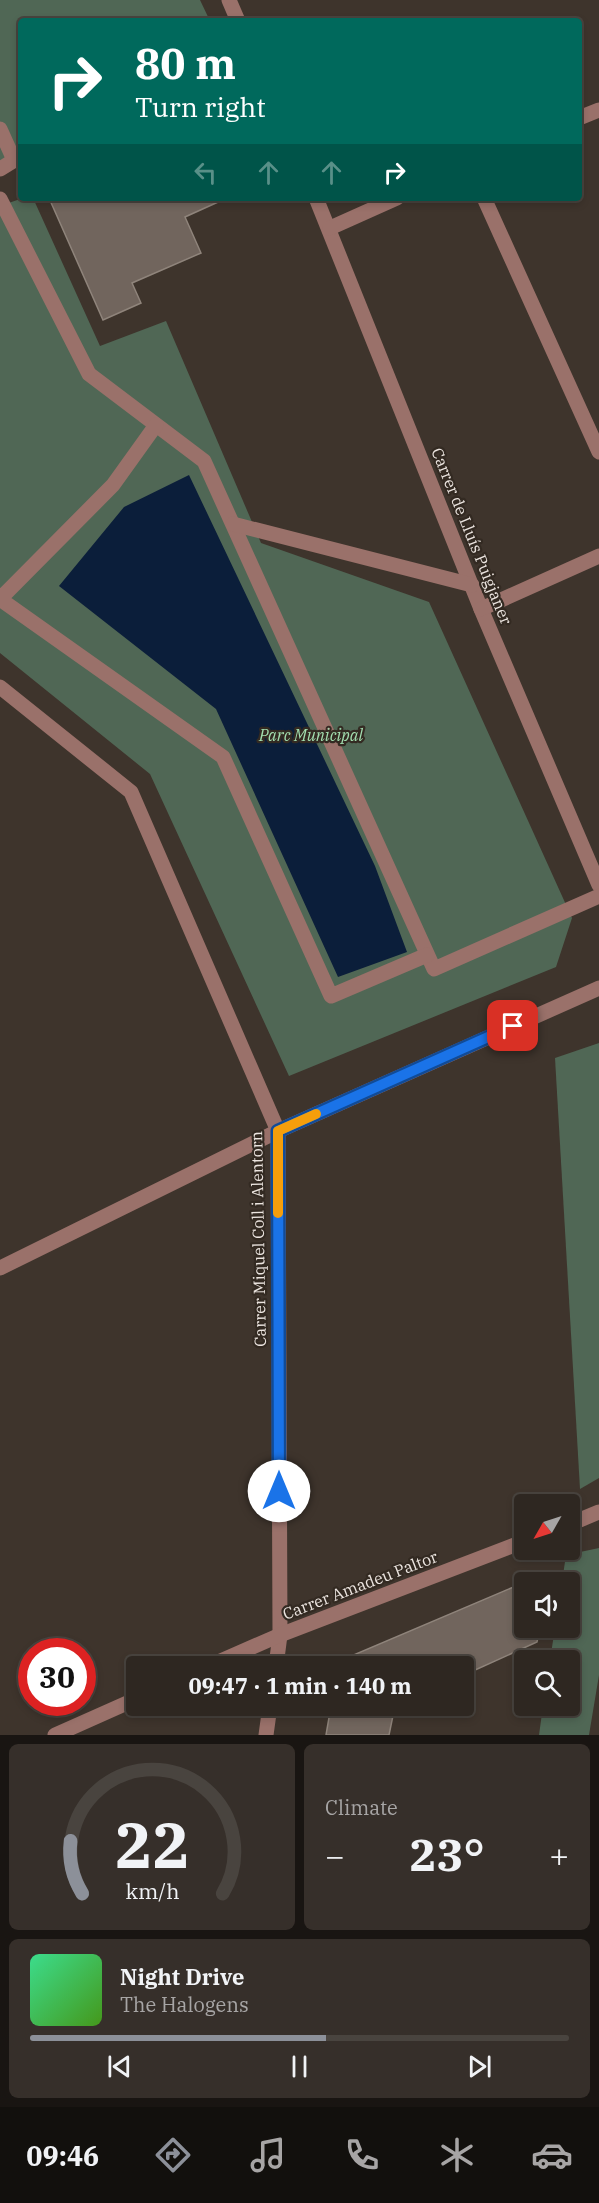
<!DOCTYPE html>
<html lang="en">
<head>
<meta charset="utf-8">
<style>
	:root { --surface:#2e2721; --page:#362f2a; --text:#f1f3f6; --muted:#a7a5a5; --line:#49443f; --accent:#8c9099 }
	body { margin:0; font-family:"IBM Plex Serif",serif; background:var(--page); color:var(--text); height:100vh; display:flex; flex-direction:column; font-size:22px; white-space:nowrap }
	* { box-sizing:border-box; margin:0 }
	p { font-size:20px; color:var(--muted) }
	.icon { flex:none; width:33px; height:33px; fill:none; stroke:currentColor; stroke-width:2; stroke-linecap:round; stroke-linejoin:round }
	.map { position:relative; height:1735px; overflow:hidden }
	.sheet { display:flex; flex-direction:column; gap:9px; padding:9px; background:#191512; flex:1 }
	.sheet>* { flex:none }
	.guide { position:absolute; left:18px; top:18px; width:564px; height:183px; border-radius:6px; box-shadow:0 3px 9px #0003,0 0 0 2px var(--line); background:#00695c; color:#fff; overflow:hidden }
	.needle { width:39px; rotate:231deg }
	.buttons { position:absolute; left:514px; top:1494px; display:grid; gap:12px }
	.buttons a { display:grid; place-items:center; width:66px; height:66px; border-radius:6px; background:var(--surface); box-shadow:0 3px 9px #0003,0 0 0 2px var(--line); font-size:30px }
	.speed { position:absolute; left:18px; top:1638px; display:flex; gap:12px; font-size:30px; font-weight:700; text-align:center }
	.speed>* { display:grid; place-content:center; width:78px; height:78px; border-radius:50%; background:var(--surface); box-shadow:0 3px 9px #0003,0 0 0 2px var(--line); line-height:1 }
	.speed .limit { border:9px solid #d22; background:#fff; color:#111 }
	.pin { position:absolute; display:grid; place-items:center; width:51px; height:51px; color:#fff; margin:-26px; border-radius:12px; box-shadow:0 3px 9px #0006 }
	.me { position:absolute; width:66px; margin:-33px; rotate:0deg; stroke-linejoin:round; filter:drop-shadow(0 0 4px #0008) }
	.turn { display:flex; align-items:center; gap:21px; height:126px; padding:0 18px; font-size:27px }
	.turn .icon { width:78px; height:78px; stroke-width:2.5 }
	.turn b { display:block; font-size:42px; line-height:51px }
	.lanes { display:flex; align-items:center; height:57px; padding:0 18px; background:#0003; justify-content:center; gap:30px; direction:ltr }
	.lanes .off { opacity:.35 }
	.big { font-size:45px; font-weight:700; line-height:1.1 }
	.sheet .tile { flex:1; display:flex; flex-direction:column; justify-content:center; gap:9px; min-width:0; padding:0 21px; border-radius:9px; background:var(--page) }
	.sheet .dial { align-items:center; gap:0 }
	.dial svg { height:156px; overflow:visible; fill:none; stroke:var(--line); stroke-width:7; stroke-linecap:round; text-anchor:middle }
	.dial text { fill:var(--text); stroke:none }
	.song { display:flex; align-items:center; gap:18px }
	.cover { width:72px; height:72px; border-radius:9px; background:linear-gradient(135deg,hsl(150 70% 55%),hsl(100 70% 35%)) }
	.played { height:6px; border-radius:3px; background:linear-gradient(90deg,var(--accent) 55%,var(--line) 55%) }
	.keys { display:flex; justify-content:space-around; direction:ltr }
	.heat { display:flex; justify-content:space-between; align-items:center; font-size:33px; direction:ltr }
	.sheet .tiles { flex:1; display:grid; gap:9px; grid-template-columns:1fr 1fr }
	.tile:last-child { grid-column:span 2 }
	.trip { position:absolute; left:126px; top:1656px; width:348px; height:60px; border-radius:6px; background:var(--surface); box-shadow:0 3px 9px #0003,0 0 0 2px var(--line); font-weight:700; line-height:60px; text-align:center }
	.tab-bar { display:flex; height:96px; justify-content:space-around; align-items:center; background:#12100d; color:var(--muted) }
	.tab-bar .icon { width:42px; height:42px }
	.tab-bar .on { color:var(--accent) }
	.tab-bar b { font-size:27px; color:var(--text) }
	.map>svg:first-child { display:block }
	.green { fill:#506755 }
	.water { fill:#0b1e3a }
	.building { fill:#71655d; stroke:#8f847b; stroke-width:1.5 }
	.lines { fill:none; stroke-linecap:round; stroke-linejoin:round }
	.minor { stroke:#9a716a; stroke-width:15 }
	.route-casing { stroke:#114b97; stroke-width:15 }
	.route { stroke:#1a73e8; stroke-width:10 }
	.slow { stroke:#f59e0b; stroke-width:10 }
	.labels { text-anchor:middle; stroke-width:4.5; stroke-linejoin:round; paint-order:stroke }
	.street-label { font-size:16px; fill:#ece5e0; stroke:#332a22 }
	.park-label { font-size:16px; font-style:italic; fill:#a2deaf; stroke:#332a22 }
</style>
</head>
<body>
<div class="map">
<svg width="599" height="1735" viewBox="0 0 599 1735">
	<rect width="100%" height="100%" fill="#3e342c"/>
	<!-- green -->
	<g class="green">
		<polygon points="0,0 200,0 210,21 21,21 21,160 0,170"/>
		<polygon points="23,198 33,198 100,346 166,321 261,543 429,602 572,918 556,967 289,1076 150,774 0,653 0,206"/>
		<polygon points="599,1043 599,1478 580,1489 555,1058"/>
		<polygon points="599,1548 599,1675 589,1735 539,1735 543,1706 570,1706 570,1660 550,1660 555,1628 570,1628 570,1582 562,1582 566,1555"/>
	</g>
	<!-- water -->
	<polygon class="water" points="189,475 375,866 407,952 338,977 216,709 59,586 124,507"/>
	<!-- building -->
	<g class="building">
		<polygon points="49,198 227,198 185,217 201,253 132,283 141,303 103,320"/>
		<polygon points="549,1572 547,1582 525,1582 525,1628 540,1628 537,1642 464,1675 464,1666 336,1666 337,1662"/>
		<polygon points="331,1706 395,1706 389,1735 326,1735"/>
	</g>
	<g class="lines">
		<!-- minor -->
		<g class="minor">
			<polyline points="229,0 238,21"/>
			<polyline points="579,118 599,110"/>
			<polyline points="0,129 14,160"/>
			<polyline points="0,169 21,156"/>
			<polyline points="316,198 481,609 599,885"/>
			<polyline points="484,198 599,452"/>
			<polyline points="0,199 89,374 204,461 434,969 599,896"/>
			<polyline points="330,228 397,198"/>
			<polyline points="156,425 113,485 0,599 223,757 331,996 427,955"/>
			<polyline points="233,524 472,585"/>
			<polyline points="481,609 599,556"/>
			<polyline points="0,687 131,792 278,1131 280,1635 276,1666"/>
			<polyline points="0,1268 278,1131 599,988"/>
			<polyline points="570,1524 599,1512"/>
			<polyline points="209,1666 280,1635 525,1541"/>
			<polyline points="55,1735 136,1699"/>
			<polyline points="266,1735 270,1706"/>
		</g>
	</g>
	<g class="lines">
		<defs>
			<polyline id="route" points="279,1491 278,1131 513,1026"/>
		</defs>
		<!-- route casing -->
		<use href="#route" class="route-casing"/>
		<!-- route -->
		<use href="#route" class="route"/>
		<!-- slow -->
		<polyline class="slow" points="278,1213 278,1131 316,1114"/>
	</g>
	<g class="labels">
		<!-- street labels -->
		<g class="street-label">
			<text transform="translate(472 536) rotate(68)" y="6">Carrer de Lluís Puigjaner</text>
			<text transform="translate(258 1239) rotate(-91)" y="6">Carrer Miquel Coll i Alentorn</text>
			<text transform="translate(360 1585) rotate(-21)" y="6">Carrer Amadeu Paltor</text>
		</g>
		<!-- park labels -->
		<g class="park-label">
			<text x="311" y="741">Parc Municipal</text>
		</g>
	</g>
</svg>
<div class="buttons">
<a><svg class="needle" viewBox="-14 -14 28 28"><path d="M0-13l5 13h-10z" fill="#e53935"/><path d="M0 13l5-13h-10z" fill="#a7a5a5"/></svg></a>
<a><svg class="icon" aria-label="sound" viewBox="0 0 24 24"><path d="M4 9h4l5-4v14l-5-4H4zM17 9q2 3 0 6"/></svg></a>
<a><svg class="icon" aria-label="search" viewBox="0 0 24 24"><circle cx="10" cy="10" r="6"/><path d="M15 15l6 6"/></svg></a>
</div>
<div class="speed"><div class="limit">30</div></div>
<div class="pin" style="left:513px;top:1026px;background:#d93025"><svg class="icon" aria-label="arrive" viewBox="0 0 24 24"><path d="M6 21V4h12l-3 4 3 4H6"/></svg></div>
<svg class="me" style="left:279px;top:1491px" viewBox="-20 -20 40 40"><circle r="19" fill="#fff"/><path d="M0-13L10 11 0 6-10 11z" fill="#1a73e8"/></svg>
<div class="trip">09:47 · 1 min · 140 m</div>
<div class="guide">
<div class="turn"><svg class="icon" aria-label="right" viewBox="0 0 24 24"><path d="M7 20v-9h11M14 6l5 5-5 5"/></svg><div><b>80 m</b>Turn right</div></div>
<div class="lanes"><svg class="icon off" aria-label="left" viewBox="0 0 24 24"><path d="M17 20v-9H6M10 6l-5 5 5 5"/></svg><svg class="icon off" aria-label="ahead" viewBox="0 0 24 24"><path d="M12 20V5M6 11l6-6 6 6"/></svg><svg class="icon off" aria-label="ahead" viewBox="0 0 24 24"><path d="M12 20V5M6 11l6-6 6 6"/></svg><svg class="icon" aria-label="right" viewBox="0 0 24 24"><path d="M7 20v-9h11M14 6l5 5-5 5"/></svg></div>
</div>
</div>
<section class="sheet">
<div class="tiles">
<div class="tile dial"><svg viewBox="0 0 100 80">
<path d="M14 69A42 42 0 1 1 86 69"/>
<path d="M14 69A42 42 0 0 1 8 42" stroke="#8c9099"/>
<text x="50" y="56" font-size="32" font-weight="700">22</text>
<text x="50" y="72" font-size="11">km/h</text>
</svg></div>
<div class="tile"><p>Climate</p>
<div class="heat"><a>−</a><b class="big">23°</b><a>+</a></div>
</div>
<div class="tile">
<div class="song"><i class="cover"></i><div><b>Night Drive</b><p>The Halogens</p></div></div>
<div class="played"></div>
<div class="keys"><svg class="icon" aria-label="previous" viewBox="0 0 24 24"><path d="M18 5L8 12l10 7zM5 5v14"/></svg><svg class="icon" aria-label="pause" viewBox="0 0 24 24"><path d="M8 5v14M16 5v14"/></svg><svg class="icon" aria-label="next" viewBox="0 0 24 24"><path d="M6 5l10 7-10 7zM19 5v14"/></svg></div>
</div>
</div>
</section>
<nav class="tab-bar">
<b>09:46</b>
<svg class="icon on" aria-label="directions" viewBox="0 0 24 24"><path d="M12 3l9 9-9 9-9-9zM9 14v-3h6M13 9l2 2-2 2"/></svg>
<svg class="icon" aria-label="music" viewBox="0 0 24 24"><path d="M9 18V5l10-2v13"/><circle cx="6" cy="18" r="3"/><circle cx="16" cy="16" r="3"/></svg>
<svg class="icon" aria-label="phone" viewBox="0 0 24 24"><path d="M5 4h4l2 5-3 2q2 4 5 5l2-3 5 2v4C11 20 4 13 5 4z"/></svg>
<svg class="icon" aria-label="climate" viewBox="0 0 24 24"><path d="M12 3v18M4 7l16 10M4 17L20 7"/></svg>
<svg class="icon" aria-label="car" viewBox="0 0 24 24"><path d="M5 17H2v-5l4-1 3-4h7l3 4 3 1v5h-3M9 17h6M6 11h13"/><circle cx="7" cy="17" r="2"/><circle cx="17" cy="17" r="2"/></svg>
</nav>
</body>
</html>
